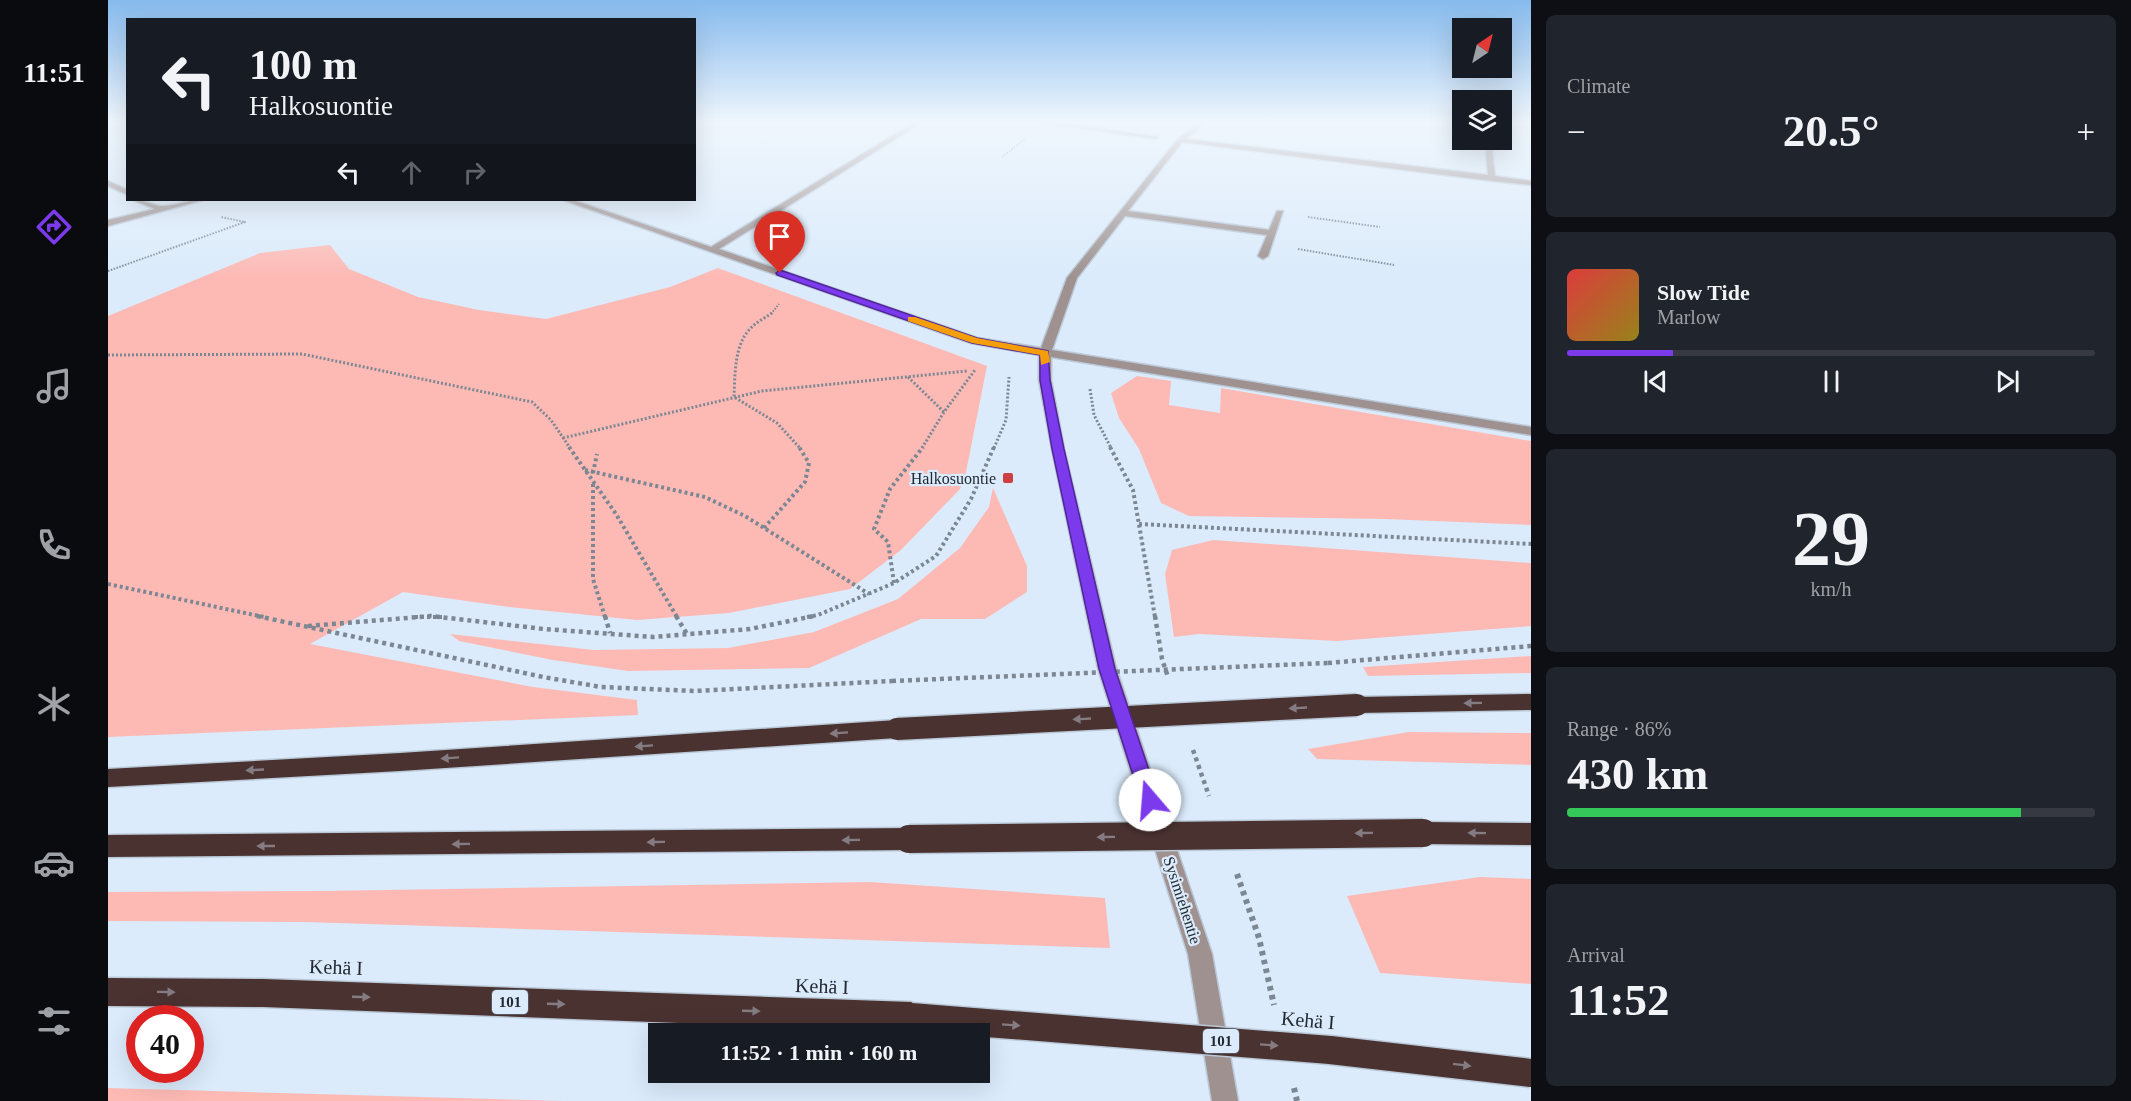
<!DOCTYPE html>
<html lang="en">
<head>
<meta charset="utf-8">
<style>
	:root { --surface:#171b24; --page:#20242c; --text:#f1f3f6; --muted:#9ea1a6; --line:#363941; --accent:#7c3aed }
	body { margin:0; font-family:Georgia,serif; background:var(--page); color:var(--text); height:100vh; display:flex; flex-direction:column; font-size:22px; white-space:nowrap }
	* { box-sizing:border-box; margin:0 }
	p { font-size:20px; color:var(--muted) }
	.icon { flex:none; width:33px; height:33px; fill:none; stroke:currentColor; stroke-width:2; stroke-linecap:round; stroke-linejoin:round }
	.map { position:relative; flex:1; overflow:hidden }
	.drawer { display:flex; flex-direction:column; gap:15px; padding:15px; background:#0d0f14; width:600px }
	.drawer>* { flex:none }
	.guide { position:absolute; left:18px; top:18px; width:570px; height:183px; border-radius:0px; box-shadow:0 6px 24px #0002; background:#171b24; color:var(--text); overflow:hidden }
	.needle { width:39px; rotate:35deg }
	.controls { position:absolute; left:1344px; top:18px; display:grid; gap:12px }
	.controls a { display:grid; place-items:center; width:60px; height:60px; border-radius:0px; background:var(--surface); box-shadow:0 6px 24px #0002; font-size:30px }
	.speed { position:absolute; left:18px; top:1005px; display:flex; gap:12px; font-size:30px; font-weight:700; text-align:center }
	.speed>* { display:grid; place-content:center; width:78px; height:78px; border-radius:50%; background:var(--surface); box-shadow:0 6px 24px #0002; line-height:1 }
	.speed .limit { border:9px solid #d22; background:#fff; color:#111 }
	.pin { position:absolute; display:grid; place-items:center; width:51px; height:51px; color:#fff; margin:-62px -26px; border-radius:50% 50% 50% 0; rotate:-45deg; box-shadow:0 0 6px #0007 }
	.pin .icon { rotate:45deg }
	.me { position:absolute; width:66px; margin:-33px; rotate:342deg; stroke-linejoin:round; filter:drop-shadow(0 0 4px #0008) }
	.turn { display:flex; align-items:center; gap:21px; height:126px; padding:0 24px; font-size:27px }
	.turn .icon { width:78px; height:78px; stroke-width:2.5 }
	.turn b { display:block; font-size:42px; line-height:51px }
	.lanes { display:flex; align-items:center; height:57px; padding:0 24px; background:#0003; justify-content:center; gap:30px; direction:ltr }
	.lanes .off { opacity:.35 }
	.big { font-size:45px; font-weight:800; line-height:1.1 }
	.drawer .card { flex:1; display:flex; flex-direction:column; justify-content:center; gap:9px; min-width:0; padding:0 21px; border-radius:9px; background:var(--page) }
	.drawer .dial { align-items:center; gap:0 }
	.dial b { font-size:78px; line-height:1 }
	.song { display:flex; align-items:center; gap:18px }
	.cover { width:72px; height:72px; border-radius:9px; background:linear-gradient(135deg,hsl(0 70% 55%),hsl(50 70% 35%)) }
	.played { height:6px; border-radius:3px; background:linear-gradient(90deg,var(--accent) 20%,var(--line) 20%) }
	.keys { display:flex; justify-content:space-around; direction:ltr }
	.heat { display:flex; justify-content:space-between; align-items:center; font-size:33px; direction:ltr }
	.charge { height:9px; border-radius:4px; background:linear-gradient(90deg,#34c759 86%,var(--line) 0) }
	.trip { position:absolute; left:540px; top:1023px; width:342px; height:60px; border-radius:0px; background:var(--surface); box-shadow:0 6px 24px #0002; font-weight:800; line-height:60px; text-align:center }
	main { display:flex; flex:1; min-height:0 }
	.dock { display:flex; flex-direction:column; width:108px; justify-content:space-around; align-items:center; background:#090b0e; color:var(--muted) }
	.dock .icon { width:42px; height:42px }
	.dock .on { color:var(--accent) }
	.dock b { font-size:27px; color:var(--text) }
	.map>svg:first-child { display:block }
	.green { fill:#fdbab5 }
	.lines { fill:none; stroke-linecap:round; stroke-linejoin:round }
	.minor-casing { stroke:#bac8d7; stroke-width:3 }
	.highway-casing { stroke:#bac8d7; stroke-width:3 }
	.path-far5 { stroke:#7c8793; stroke-width:1.5; stroke-dasharray:1.5 1.5; stroke-linecap:butt }
	.path-far4 { stroke:#7c8793; stroke-width:2; stroke-dasharray:1.5 1.5; stroke-linecap:butt }
	.path-far3 { stroke:#7c8793; stroke-width:3; stroke-dasharray:2 2; stroke-linecap:butt }
	.path-far2 { stroke:#7c8793; stroke-width:4; stroke-dasharray:3 3; stroke-linecap:butt }
	.path-far1 { stroke:#7c8793; stroke-width:4.5; stroke-dasharray:4 4; stroke-linecap:butt }
	.path { stroke:#7c8793; stroke-width:6; stroke-dasharray:4.5 4.5; stroke-linecap:butt }
	.minor { fill:#9e9190; fill-rule:evenodd }
	.highway { fill:#4a3231; fill-rule:evenodd }
	.highway-bridge-far1-casing { stroke:#bac8d7; stroke-width:25; stroke-linecap:butt }
	.highway-bridge-casing { stroke:#bac8d7; stroke-width:31; stroke-linecap:butt }
	.path-bridge { stroke:#7c8793; stroke-width:4.5; stroke-dasharray:4 4; stroke-linecap:butt }
	.highway-bridge-far1 { stroke:#4a3231; stroke-width:22 }
	.highway-bridge { stroke:#4a3231; stroke-width:28 }
	.oneway { fill:#847c82 }
	.route { fill:#7c3aed; stroke:#51269a; stroke-width:1.5 }
	.slow { fill:#f59e0b }
	.poi-dot { fill:#ce3f41; stroke:#dbebfb; stroke-width:2 }
	.labels { text-anchor:middle; stroke-width:4.5; stroke-linejoin:round; paint-order:stroke }
	.shield { fill:#dbebfb; stroke:#5a636e; stroke-width:1.5 }
	.shield-label { font-size:15px; font-weight:bold; fill:#222931 }
	.poi-label { font-size:16px; fill:#222931; stroke:#dbebfb; text-anchor:end }
	.street-label { font-size:16px; fill:#222931; stroke:#dbebfb }
	.near-street-label { font-size:20px; fill:#222931; stroke:#dbebfb }
</style>
</head>
<body>
<main>
<nav class="dock">
<b>11:51</b>
<svg class="icon on" aria-label="directions" viewBox="0 0 24 24"><path d="M12 3l9 9-9 9-9-9zM9 14v-3h6M13 9l2 2-2 2"/></svg>
<svg class="icon" aria-label="music" viewBox="0 0 24 24"><path d="M9 18V5l10-2v13"/><circle cx="6" cy="18" r="3"/><circle cx="16" cy="16" r="3"/></svg>
<svg class="icon" aria-label="phone" viewBox="0 0 24 24"><path d="M5 4h4l2 5-3 2q2 4 5 5l2-3 5 2v4C11 20 4 13 5 4z"/></svg>
<svg class="icon" aria-label="climate" viewBox="0 0 24 24"><path d="M12 3v18M4 7l16 10M4 17L20 7"/></svg>
<svg class="icon" aria-label="car" viewBox="0 0 24 24"><path d="M5 17H2v-5l4-1 3-4h7l3 4 3 1v5h-3M9 17h6M6 11h13"/><circle cx="7" cy="17" r="2"/><circle cx="17" cy="17" r="2"/></svg>
<svg class="icon" aria-label="filters" viewBox="0 0 24 24"><path d="M4 7h16M4 17h16"/><circle cx="9" cy="7" r="2"/><circle cx="15" cy="17" r="2"/></svg>
</nav>
<div class="map">
<svg width="1423" height="1101" viewBox="0 0 1423 1101">
	<rect width="100%" height="100%" fill="#dbebfb"/>
	<!-- green -->
	<g class="green">
		<polygon points="222,245 241,269 310,297 371,310 438,319 562,287 610,268 879,366 858,472 852,489 793,550 742,589 621,613 529,620 401,607 295,592 202,644 425,687 529,700 530,715 0,737 0,316 152,253"/>
		<polygon points="1029,376 1063,381 1061,405 1112,413 1113,388 1423,441 1423,525 1278,519 1081,516 1053,503 1031,449 1011,418 1003,393"/>
		<polygon points="885,488 919,566 919,592 877,619 813,619 701,668 520,671 445,660 351,641 342,634 486,650 620,648 706,632 790,599 852,548 881,507"/>
		<polygon points="1105,540 1423,563 1423,626 1229,641 1091,634 1066,637 1057,574 1064,550"/>
		<polygon points="1423,656 1423,673 1260,676 1255,667"/>
		<polygon points="1301,732 1423,733 1423,765 1209,759 1200,749"/>
		<polygon points="1372,877 1423,879 1423,984 1272,973 1239,896"/>
		<polygon points="762,882 997,898 1002,948 197,922 0,921 0,892 215,891"/>
		<polygon points="0,1088 455,1101 0,1101"/>
	</g>
	<g class="lines">
		<defs>
			<g id="minor">
				<polygon points="805,123 813,123 611,249 869,338 933,348 959,278 1070,139 1090,123 1097,123 1078,139 1380,175 1377,140 1383,140 1387,176 1423,181 1423,185 1384,181 1074,142 1020,211 1161,230 1169,211 1175,211 1160,256 1155,259 1150,256 1159,235 1017,216 969,278 944,350 1423,427 1423,435 943,357 943,380 956,449 1008,668 1104,954 1130,1101 1104,1101 1080,954 990,668 944,449 931,380 931,355 863,343 455,200 465,200 603,247"/>
				<polygon points="935,123 956,123 1051,137 1048,139"/>
				<polygon points="0,181 20,190 20,195 0,186"/>
				<path d="M25 200C37 199 46 207 57 206 70 205 82 199 95 200L0 226V220L47 209Z"/>
			</g>
			<g id="highway">
				<polygon points="1423,694 1423,710 1249,713 1241,711 1238,705 1241,699 1249,697"/>
				<polygon points="789,720 797,723 800,729 797,735 789,738 292,771 0,787 0,769 292,753"/>
				<polygon points="1315,822 1423,823 1423,845 1315,844 1306,840 1303,833 1306,826"/>
				<polygon points="801,828 810,831 813,839 810,847 801,850 0,857 0,835"/>
				<polygon points="0,978 155,979 803,1002 813,1007 818,1017 813,1027 803,1032 155,1007 0,1006"/>
			</g>
		</defs>
		<!-- minor casing -->
		<use href="#minor" class="minor-casing"/>
		<!-- highway casing -->
		<use href="#highway" class="highway-casing"/>
		<!-- path-far5 -->
		<polyline class="path-far5" points="894,157 917,139"/>
		<!-- path-far4 -->
		<g class="path-far4">
			<polyline points="1200,217 1272,227"/>
			<polyline points="1190,249 1286,265"/>
			<polyline points="0,271 137,222 113,217"/>
			<polyline points="663,314 671,304"/>
		</g>
		<!-- path-far3 -->
		<g class="path-far3">
			<path d="M664 313C657 318 648 322 642 329 626 345 627 376 626 397L669 423 692 448"/>
			<polyline points="0,355 194,354 424,402 443,420 462,448"/>
			<polyline points="800,377 836,412"/>
			<polyline points="982,389 986,415 1003,448"/>
			<polyline points="455,438 654,391 859,371"/>
			<polyline points="814,448 836,412 867,370"/>
			<polyline points="886,448 898,420 901,377"/>
		</g>
		<!-- path-far2 -->
		<g class="path-far2">
			<polyline points="461,447 508,514 569,617"/>
			<polyline points="1002,447 1025,490 1047,617"/>
			<polyline points="477,470 597,497 637,516 761,594"/>
			<polyline points="485,473 489,454"/>
			<polyline points="485,484 485,579 497,617"/>
			<polyline points="1031,524 1423,544"/>
			<polyline points="656,528 697,482 701,463 691,447"/>
			<polyline points="786,583 780,542 766,529 782,489 815,447"/>
			<polyline points="0,584 156,617"/>
			<polyline points="307,617 335,617"/>
			<polyline points="699,617 710,615 786,583 828,556 863,499 886,447"/>
		</g>
		<!-- path-far1 -->
		<g class="path-far1">
			<polyline points="149,616 435,677 493,687 587,691 784,681"/>
			<polyline points="497,616 502,633"/>
			<polyline points="568,616 579,634"/>
			<polyline points="1047,616 1054,659 1060,677"/>
			<polyline points="200,626 323,616 436,629 545,637 642,629 706,616"/>
			<polyline points="1220,663 1423,646"/>
			<polyline points="1085,750 1101,796"/>
		</g>
		<!-- path -->
		<g class="path">
			<polyline points="1129,874 1151,938 1166,1005"/>
			<polyline points="1186,1088 1189,1101"/>
		</g>
		<!-- minor -->
		<use href="#minor" class="minor"/>
		<!-- highway -->
		<use href="#highway" class="highway"/>
		<defs>
			<polyline id="highway-bridge-far1" points="789,729 1249,705"/>
			<g id="highway-bridge">
				<polyline points="801,839 1315,833"/>
				<polyline points="803,1017 1222,1050 1423,1073"/>
			</g>
		</defs>
		<!-- highway-bridge-far1 casing -->
		<use href="#highway-bridge-far1" class="highway-bridge-far1-casing"/>
		<!-- highway-bridge casing -->
		<use href="#highway-bridge" class="highway-bridge-casing"/>
		<!-- path-bridge -->
		<polyline class="path-bridge" points="784,681 1220,663"/>
		<!-- highway-bridge-far1 -->
		<use href="#highway-bridge-far1" class="highway-bridge-far1"/>
		<!-- highway-bridge -->
		<use href="#highway-bridge" class="highway-bridge"/>
	</g>
	<!-- one-way arrows -->
	<defs><path id="oneway-solid" d="M-6-.8H1V-3.2L6.5 0L1 3.2V.8H-6Z" transform="scale(1.5)"/></defs>
	<g class="oneway">
		<use href="#oneway-solid" transform="translate(1365 703) rotate(179)"/>
		<use href="#oneway-solid" transform="translate(1190 708) rotate(177)"/>
		<use href="#oneway-solid" transform="translate(974 719) rotate(177)"/>
		<use href="#oneway-solid" transform="translate(731 733) rotate(176)"/>
		<use href="#oneway-solid" transform="translate(536 746) rotate(176)"/>
		<use href="#oneway-solid" transform="translate(342 758) rotate(176)"/>
		<use href="#oneway-solid" transform="translate(147 770) rotate(177)"/>
		<use href="#oneway-solid" transform="translate(1256 833) rotate(179)"/>
		<use href="#oneway-solid" transform="translate(1369 833) rotate(-179)"/>
		<use href="#oneway-solid" transform="translate(998 837) rotate(179)"/>
		<use href="#oneway-solid" transform="translate(743 840) rotate(179)"/>
		<use href="#oneway-solid" transform="translate(548 842) rotate(179)"/>
		<use href="#oneway-solid" transform="translate(353 844) rotate(179)"/>
		<use href="#oneway-solid" transform="translate(158 846) rotate(180)"/>
		<use href="#oneway-solid" transform="translate(58 992) rotate(1)"/>
		<use href="#oneway-solid" transform="translate(253 997) rotate(2)"/>
		<use href="#oneway-solid" transform="translate(448 1004) rotate(2)"/>
		<use href="#oneway-solid" transform="translate(643 1011) rotate(2)"/>
		<use href="#oneway-solid" transform="translate(903 1025) rotate(4)"/>
		<use href="#oneway-solid" transform="translate(1161 1045) rotate(4)"/>
		<use href="#oneway-solid" transform="translate(1354 1065) rotate(7)"/>
	</g>
	<!-- sky -->
	<linearGradient id="sky" x2="0" y2="1"><stop stop-color="#86baed"/><stop offset="0.44" stop-color="#eff6fd"/><stop offset="1" stop-color="#eff6fd" stop-opacity="0"/></linearGradient>
	<rect width="1423" height="277" fill="url(#sky)"/>
	<!-- route -->
	<polygon class="route" points="672,270 869,338 940,351 942,380 956,449 1007,669 1051,800 1048,806 1042,808 1035,806 1033,800 991,669 944,449 932,380 932,355 864,343 669,275 668,273"/>
	<!-- slow -->
	<polygon class="slow" points="800,317 807,317 869,338 940,351 942,362 933,365 932,355 864,343 800,321"/>
	<!-- markers -->
	<rect class="poi-dot" x="894" y="472" width="12" height="12" rx="3"/>
	<g class="labels">
		<!-- shield labels -->
		<g class="shield">
			<rect x="384" y="990" width="36" height="24" rx="4.5"/>
			<rect x="1095" y="1029" width="36" height="24" rx="4.5"/>
		</g>
		<g class="shield-label">
			<text x="402" y="1007">101</text>
			<text x="1113" y="1046">101</text>
		</g>
		<!-- poi labels -->
		<g class="poi-label">
			<text x="888" y="484">Halkosuontie</text>
		</g>
		<!-- street labels -->
		<g class="street-label">
			<text transform="translate(1075 900) rotate(72)" y="6">Sysimiehentie</text>
		</g>
		<!-- near-street labels -->
		<g class="near-street-label">
			<text transform="translate(228 967) rotate(2)" y="7">Kehä I</text>
			<text transform="translate(714 986) rotate(2)" y="7">Kehä I</text>
			<text transform="translate(1200 1020) rotate(5)" y="7">Kehä I</text>
		</g>
	</g>
</svg>
<div class="controls">
<a><svg class="needle" viewBox="-14 -14 28 28"><path d="M0-13l5 13h-10z" fill="#e53935"/><path d="M0 13l5-13h-10z" fill="#9ea1a6"/></svg></a>
<a><svg class="icon" aria-label="layers" viewBox="0 0 24 24"><path d="M12 4l9 5-9 5-9-5zM3 14l9 5 9-5"/></svg></a>
</div>
<div class="speed"><div class="limit">40</div></div>
<div class="pin" style="left:672px;top:273px;background:#d93025"><svg class="icon" aria-label="arrive" viewBox="0 0 24 24"><path d="M6 21V4h12l-3 4 3 4H6"/></svg></div>
<svg class="me" style="left:1042px;top:800px" viewBox="-20 -20 40 40"><circle r="19" fill="#fff"/><path d="M0-13L10 11 0 6-10 11z" fill="#7c3aed"/></svg>
<div class="trip">11:52 · 1 min · 160 m</div>
<div class="guide">
<div class="turn"><svg class="icon" aria-label="left" viewBox="0 0 24 24"><path d="M17 20v-9H6M10 6l-5 5 5 5"/></svg><div><b>100 m</b>Halkosuontie</div></div>
<div class="lanes"><svg class="icon" aria-label="left" viewBox="0 0 24 24"><path d="M17 20v-9H6M10 6l-5 5 5 5"/></svg><svg class="icon off" aria-label="ahead" viewBox="0 0 24 24"><path d="M12 20V5M6 11l6-6 6 6"/></svg><svg class="icon off" aria-label="right" viewBox="0 0 24 24"><path d="M7 20v-9h11M14 6l5 5-5 5"/></svg></div>
</div>
</div>
<section class="drawer">
<div class="card"><p>Climate</p>
<div class="heat"><a>−</a><b class="big">20.5°</b><a>+</a></div>
</div>
<div class="card">
<div class="song"><i class="cover"></i><div><b>Slow Tide</b><p>Marlow</p></div></div>
<div class="played"></div>
<div class="keys"><svg class="icon" aria-label="previous" viewBox="0 0 24 24"><path d="M18 5L8 12l10 7zM5 5v14"/></svg><svg class="icon" aria-label="pause" viewBox="0 0 24 24"><path d="M8 5v14M16 5v14"/></svg><svg class="icon" aria-label="next" viewBox="0 0 24 24"><path d="M6 5l10 7-10 7zM19 5v14"/></svg></div>
</div>
<div class="card dial"><b>29</b><p>km/h</p></div>
<div class="card"><p>Range · 86%</p><b class="big">430 km</b><div class="charge"></div></div>
<div class="card"><p>Arrival</p><b class="big">11:52</b></div>
</section>
</main>
</body>
</html>
